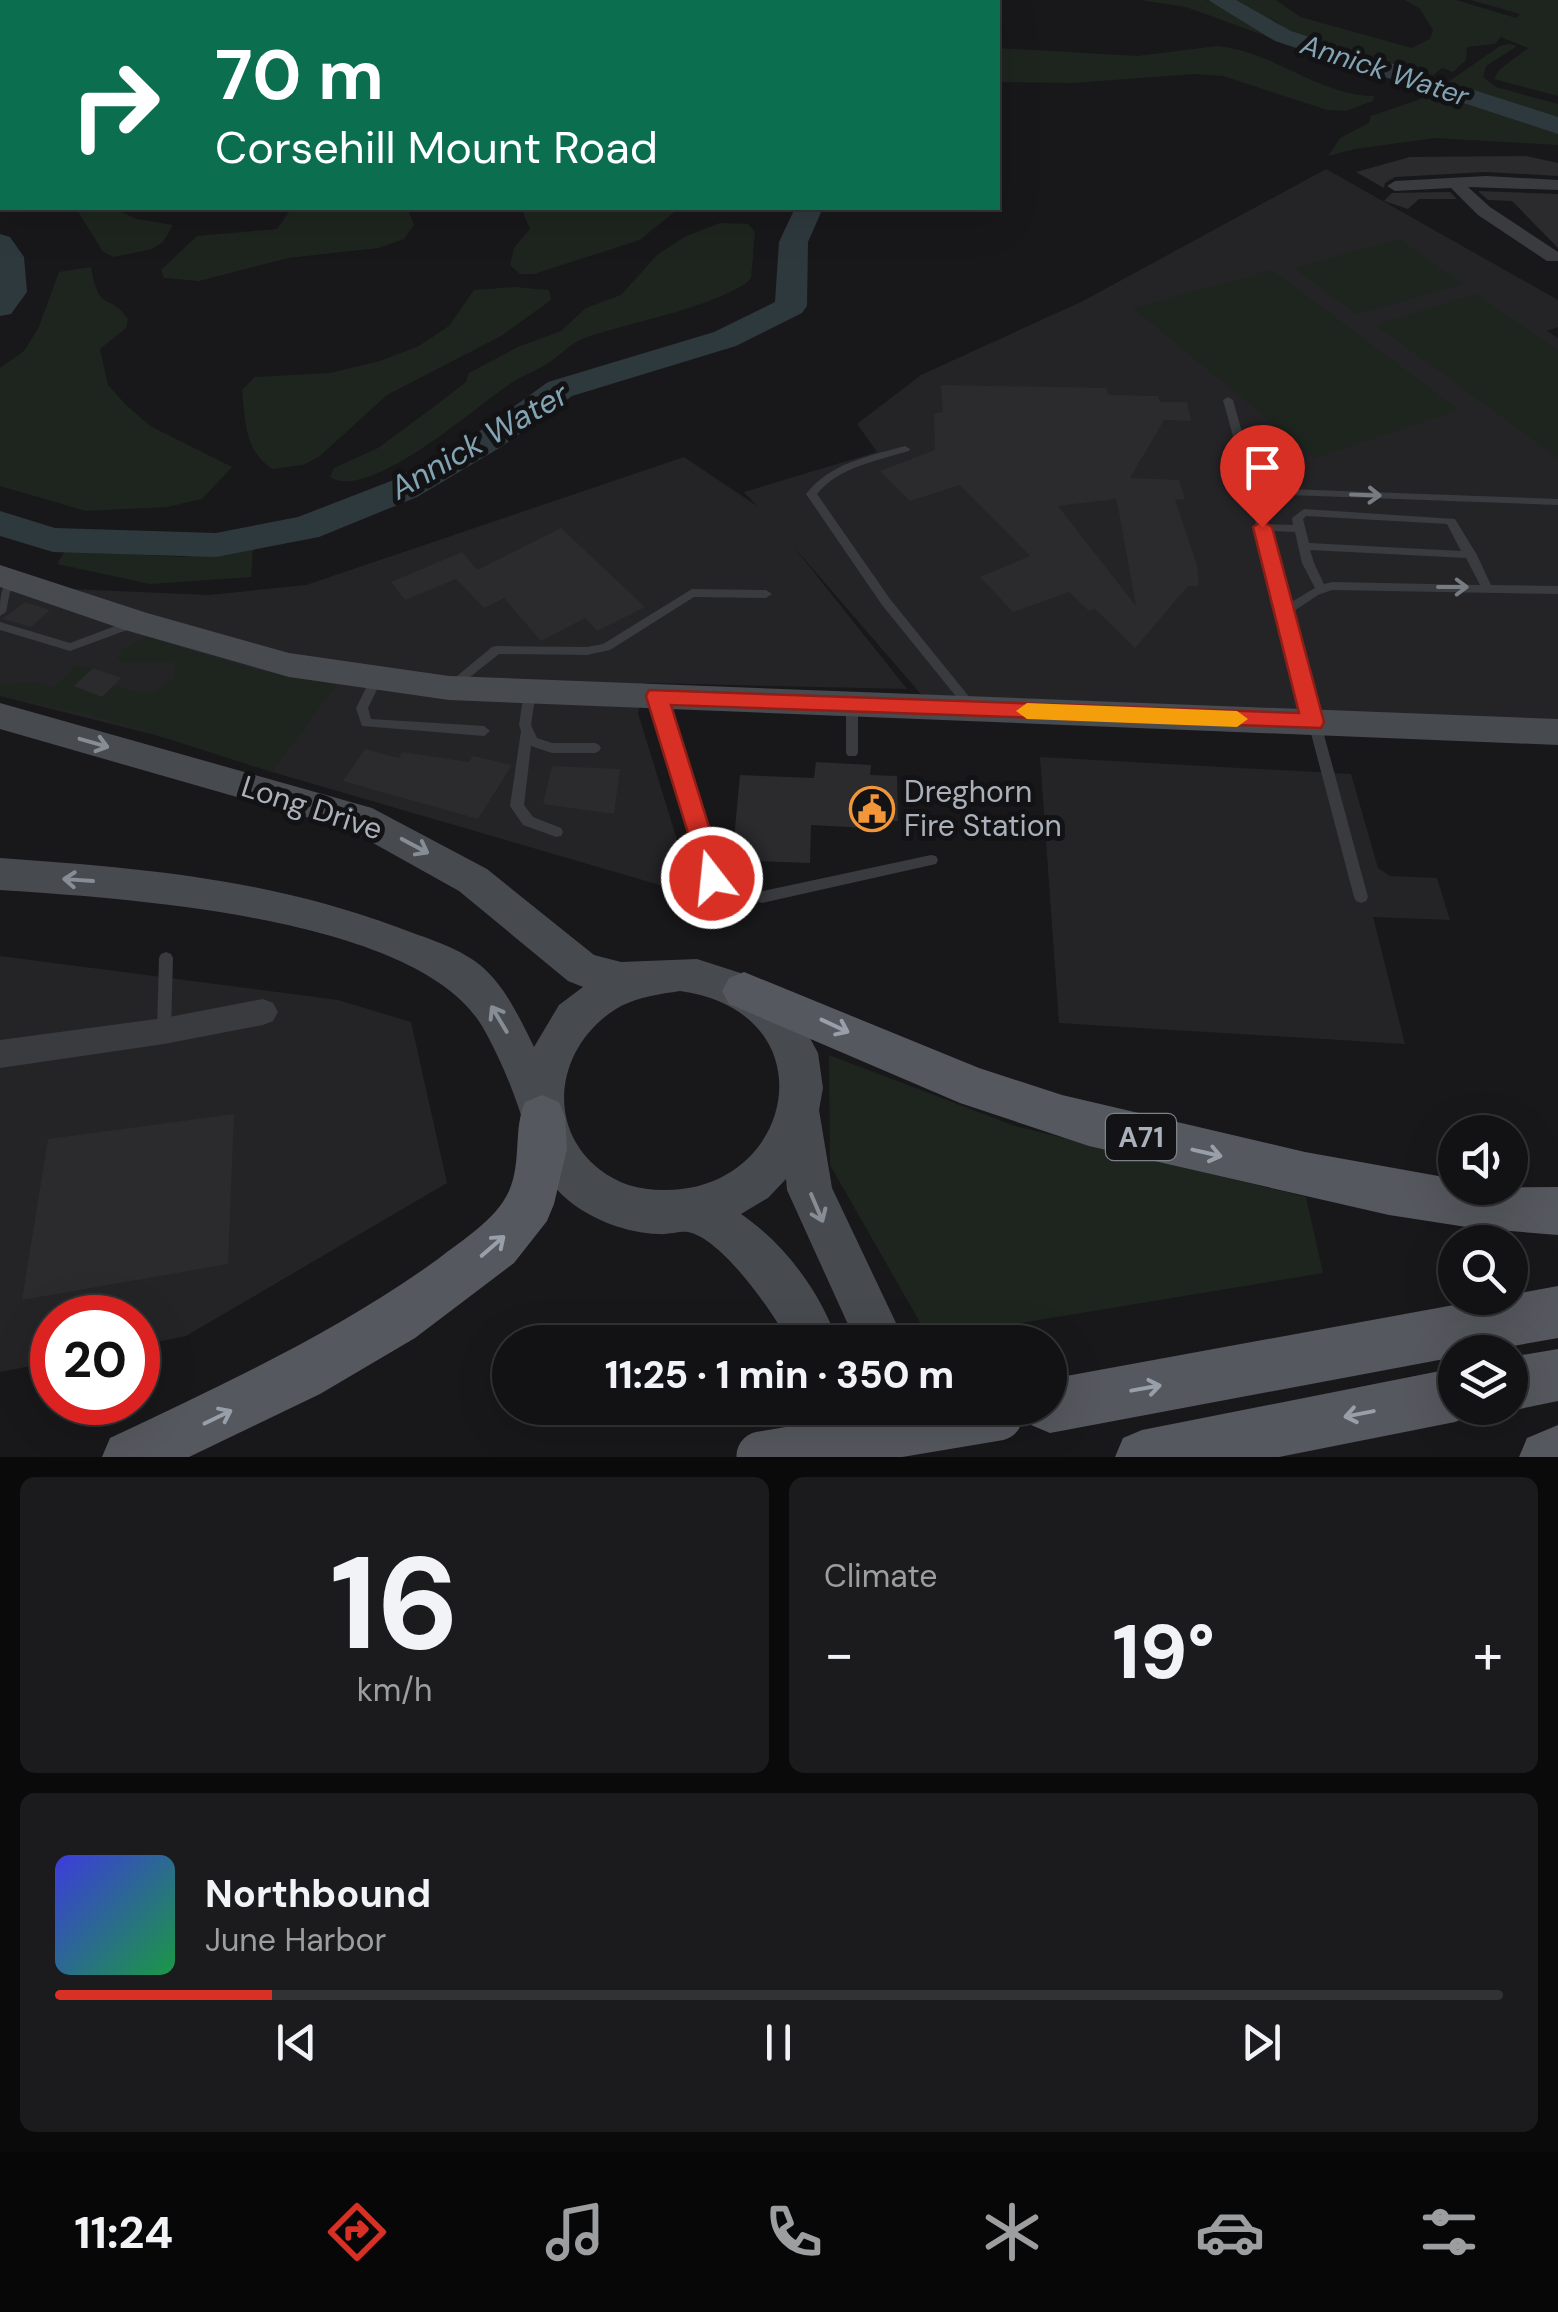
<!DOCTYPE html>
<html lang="en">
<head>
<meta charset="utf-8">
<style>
	:root { --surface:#121214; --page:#1b1b1d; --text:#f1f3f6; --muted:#9c9ea0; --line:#313234; --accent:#d93025 }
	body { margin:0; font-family:"DM Sans",sans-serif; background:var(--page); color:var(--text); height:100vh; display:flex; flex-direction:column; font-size:38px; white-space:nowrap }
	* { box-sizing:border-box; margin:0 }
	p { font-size:32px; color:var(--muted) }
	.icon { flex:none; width:55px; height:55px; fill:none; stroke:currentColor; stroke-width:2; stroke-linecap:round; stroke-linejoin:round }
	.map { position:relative; height:1457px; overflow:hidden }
	.drawer { display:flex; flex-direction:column; gap:20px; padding:20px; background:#0a0a0b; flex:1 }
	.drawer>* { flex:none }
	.guide { position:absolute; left:0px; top:0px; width:1000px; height:210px; box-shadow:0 10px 40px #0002,0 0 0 2px var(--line); background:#0b6e4f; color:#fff; overflow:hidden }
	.buttons { position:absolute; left:1438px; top:1115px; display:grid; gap:20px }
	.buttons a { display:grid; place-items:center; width:90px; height:90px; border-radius:50%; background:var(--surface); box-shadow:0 10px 40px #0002,0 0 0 2px var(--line); font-size:50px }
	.speed { position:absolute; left:30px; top:1295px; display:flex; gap:20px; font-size:50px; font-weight:700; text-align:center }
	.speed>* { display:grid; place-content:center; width:130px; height:130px; border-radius:50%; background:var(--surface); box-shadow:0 10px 40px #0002,0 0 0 2px var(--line); line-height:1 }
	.speed .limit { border:15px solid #d22; background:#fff; color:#111 }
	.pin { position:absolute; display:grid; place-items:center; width:85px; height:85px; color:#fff; margin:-102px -42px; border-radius:50% 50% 50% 0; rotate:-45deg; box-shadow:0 0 10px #0007 }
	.pin .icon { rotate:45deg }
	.me { position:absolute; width:110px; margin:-55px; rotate:344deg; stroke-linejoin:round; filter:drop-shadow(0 0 8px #0008) }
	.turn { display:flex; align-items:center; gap:35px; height:210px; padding:0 50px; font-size:45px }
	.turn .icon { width:130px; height:130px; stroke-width:2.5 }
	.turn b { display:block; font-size:70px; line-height:85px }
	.big { font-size:75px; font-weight:800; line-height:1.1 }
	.drawer .card { flex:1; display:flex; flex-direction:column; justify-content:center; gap:15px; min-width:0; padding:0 35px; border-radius:15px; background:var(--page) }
	.drawer .dial { align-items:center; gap:0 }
	.dial b { font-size:130px; line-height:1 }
	.song { display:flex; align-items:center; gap:30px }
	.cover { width:120px; height:120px; border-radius:15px; background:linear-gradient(135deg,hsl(240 70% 55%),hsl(140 70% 35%)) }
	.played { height:10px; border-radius:5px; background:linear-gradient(90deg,var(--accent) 15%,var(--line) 15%) }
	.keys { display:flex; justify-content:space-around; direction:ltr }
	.heat { display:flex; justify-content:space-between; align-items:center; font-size:55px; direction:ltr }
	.drawer .tiles { flex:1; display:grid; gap:20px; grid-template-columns:1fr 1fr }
	.card:last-child { grid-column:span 2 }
	.trip { position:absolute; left:492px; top:1325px; width:575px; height:100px; border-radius:50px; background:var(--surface); box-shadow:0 10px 40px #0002,0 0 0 2px var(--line); font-weight:800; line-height:100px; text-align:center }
	.tabs { display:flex; height:160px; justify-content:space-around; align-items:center; background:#070708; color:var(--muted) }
	.tabs .icon { width:70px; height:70px }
	.tabs .current { color:var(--accent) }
	.tabs b { font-size:45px; color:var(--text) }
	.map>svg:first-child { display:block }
	.built { fill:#242427 }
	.green { fill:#1e251e }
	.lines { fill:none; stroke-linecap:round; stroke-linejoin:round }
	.river { fill:#2e393e; fill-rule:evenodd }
	.building { fill:#2b2b2e; fill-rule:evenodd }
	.service { fill:#393b3f; fill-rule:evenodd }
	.minor { fill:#393b3f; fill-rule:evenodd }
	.secondary { fill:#474a4f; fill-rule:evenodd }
	.primary { fill:#55585e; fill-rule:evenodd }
	.primary-bridge { stroke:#55585e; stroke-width:49 }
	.oneway { stroke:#777c83 }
	.oneway2 { stroke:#878d95 }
	.oneway3 { stroke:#999fa8 }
	.route { fill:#d93025; stroke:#8d1f18; stroke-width:2.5 }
	.slow { fill:#f59e0b }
	.labels { text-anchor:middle; stroke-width:10; stroke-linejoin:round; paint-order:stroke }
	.far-water-label { font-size:28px; font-style:italic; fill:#82a4b4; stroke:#131315 }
	.shield { fill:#131315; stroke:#7d8288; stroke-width:2.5 }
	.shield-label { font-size:28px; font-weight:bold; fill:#aab1ba }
	.poi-label { font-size:30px; fill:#aab1ba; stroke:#131315; text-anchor:start }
	.street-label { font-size:30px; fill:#aab1ba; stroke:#131315 }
	.water-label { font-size:32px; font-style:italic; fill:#82a4b4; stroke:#131315 }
</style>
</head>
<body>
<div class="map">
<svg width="1558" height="1457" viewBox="0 0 1558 1457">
	<rect width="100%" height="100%" fill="#18181a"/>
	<!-- built -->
	<g class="built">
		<polygon points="1326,169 1558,300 1558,327 1547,331 1558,338 1558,732 932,707 793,546 907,689 646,683 638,713 694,895 272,772 171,739 0,696 0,586 209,595 306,585 684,457 757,506 744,492 877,452 857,424 921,375 1083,301"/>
		<polygon points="1040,757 1351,774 1378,868 1390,876 1437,878 1450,920 1373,917 1405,1044 1059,1023"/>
		<polygon points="0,956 338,1000 411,1022 447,1183 186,1336 138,1346 138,1318 52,1318 52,1362 0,1372"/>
	</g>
	<!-- green -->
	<g class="green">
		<polygon points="1140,0 1206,0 1254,21 1296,47 1186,7"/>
		<polygon points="1231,0 1276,0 1300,17 1412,48 1430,39 1433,30 1420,9 1405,0 1456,0 1516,18 1520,14 1471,0 1558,0 1558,96 1494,79 1499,70 1528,48 1501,37 1495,44 1467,47 1466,60 1453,72 1442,68 1432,76 1291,35 1277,22"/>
		<polygon points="1509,44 1517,46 1486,66 1483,77 1496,87 1558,104 1558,119 1448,82 1500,46"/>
		<path d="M1217 46C1273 51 1317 95 1374 96L1373 101 1346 111 1327 110 1223 76 1195 74 1073 83 998 82V48L1137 56Z"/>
		<polygon points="1437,89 1558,129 1558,145 1435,138 1355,149 1328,156 1340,138 1369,123 1371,116 1418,100"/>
		<polygon points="76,208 113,208 137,219 173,225 163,242 152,249 114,257 103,252"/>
		<polygon points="292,208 407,208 414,225 404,239 379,248 288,258 199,281 164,278 161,270 197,236 277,229"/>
		<polygon points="521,208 679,208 640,240 534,274 520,274 510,265 514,248 530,229"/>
		<path d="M720 223 748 224 755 232 751 278 745 284C696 313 638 319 585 338 570 343 561 355 547 364 534 372 520 376 507 386 473 409 369 502 330 477L334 468 378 448 435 406 466 382 469 373 520 346 561 331 586 308 621 295 657 255 684 237Z"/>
		<polygon points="1399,239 1464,284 1356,314 1294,268"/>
		<path d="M91 267C99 315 109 291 128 319L126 328 100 349 108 385 125 404 150 426 232 467 202 499 167 507 86 511 0 486V368L24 351 38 329 59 272Z"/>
		<polygon points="1272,270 1459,410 1315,458 1133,308"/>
		<path d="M515 287 549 290 551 300 501 336 387 395 320 456 303 465 272 469C243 448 246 421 242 390L255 377 330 373 380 361 419 346 449 326 474 290Z"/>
		<polygon points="1476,294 1558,350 1558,458 1376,325"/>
		<polygon points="253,549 251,577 150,584 57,564 65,551 183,557"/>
		<path d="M147 637 255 670 336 685 272 772 99 717 0 696V684L35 683 54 688 75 666 93 668 75 687 102 697 114 685C142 694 149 701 174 677V663C153 658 136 666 116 660L123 649Z"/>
		<polygon points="829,1055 1015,1126 1306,1197 1323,1273 929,1338 830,1165"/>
	</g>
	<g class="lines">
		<!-- river -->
		<g class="river">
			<polygon points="840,0 862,0 863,2 841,2"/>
			<polygon points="1208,0 1236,0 1291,31 1558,117 1558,134 1275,41"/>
			<polygon points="795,208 823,208 808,242 807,306 802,313 736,346 572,396 501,447 417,497 319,537 216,557 53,552 0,536 0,511 55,528 216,533 298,517 391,481 477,433 548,382 714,332 775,302 779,242"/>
			<polygon points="0,234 10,237 24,257 27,292 11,314 0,316"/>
		</g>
	</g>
	<!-- building -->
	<g class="building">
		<polygon points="1526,156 1558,163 1558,176 1486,172 1395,177 1385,183 1384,188 1356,172 1410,157"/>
		<polygon points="1478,191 1558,194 1558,248 1512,201 1488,200"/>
		<polygon points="1450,192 1457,199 1419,199 1408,209 1384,201 1392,193"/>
		<path d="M941 385 1106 388 1108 395 1158 396 1160 402H1187L1191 421 1164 420 1130 478 1179 480 1185 499 1175 500 1197 565 1199 586H1188L1135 648 1095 609 1089 611 1069 592 1013 612 980 577 1030 556 960 485 910 501 880 471 935 450 934 414 943 412ZM1116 499 1119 512 1136 606 1058 506Z"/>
		<polygon points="561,528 645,607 597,631 585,618 541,641 504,598 484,608 456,579 405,600 391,582 462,552 477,570"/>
		<polygon points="25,602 50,610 31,627 2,619"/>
		<polygon points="93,668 121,678 102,697 74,686"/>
		<polygon points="365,749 399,758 402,752 469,762 473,756 512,765 478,819 343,781"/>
		<polygon points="816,762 871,765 870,775 897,776 898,821 870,820 868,828 811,825 810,863 732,860 740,775 814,778"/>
		<polygon points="552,766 620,769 614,814 543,804"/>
		<polygon points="234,1114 228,1264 22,1300 48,1139"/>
	</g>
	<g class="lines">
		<!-- service -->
		<g class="service">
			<polygon points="264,0 274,0 270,2 262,2"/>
			<rect x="0" y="37" width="2" height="4"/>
			<path d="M1228 397 1233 400 1256 482 1272 494 1288 489 1558 499V505L1289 495 1265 503 1262 509 1266 524 1293 525 1292 518 1304 509 1455 519 1477 555 1491 585 1558 586V594L1332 590 1318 595 1291 613 1368 897 1366 901 1361 903 1356 901 1354 897 1252 509 1256 499 1262 497 1246 483 1223 400ZM1306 516 1447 524 1461 551 1309 543 1303 519ZM1268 531 1295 532 1302 563 1315 588 1288 604ZM1310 550 1466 558 1480 585 1332 582 1324 584 1314 563Z"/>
			<path d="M905 446 910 449 909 451C876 461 839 467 817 494L890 599 975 704 977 707 975 710H967L882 605 806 494C830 463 869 456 905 446Z"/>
			<path d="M13 576 19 580 10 592 6 612 0 616C0 599 0 585 13 576Z"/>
			<polygon points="692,589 766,590 772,594 766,598 694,597 610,650 587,655 499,654 455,689 447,689 445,686 492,647 496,646 587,647 603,644"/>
			<polygon points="134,619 140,623 138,626 70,651 0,630 0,622 70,643"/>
			<polygon points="377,673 383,677 368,708 371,719 484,726 490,731 484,736 362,726 356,708 373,674"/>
			<polygon points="530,687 536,691 531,725 537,738 552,743 595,743 599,745 601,748 599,751 595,753 552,753 531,746 524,805 533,817 561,828 563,832 561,836 556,837 523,825 510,806 521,731 519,725 524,691"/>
			<polygon points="657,692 663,696 719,873 763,891 931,855 936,856 938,860 936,864 762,903 708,881 651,696"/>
			<polygon points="852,699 858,704 858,753 856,756 848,756 846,753 846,704"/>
			<polygon points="166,952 171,954 173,958 171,1031 169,1036 164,1038 159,1036 157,1031 159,958 161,954"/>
		</g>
		<!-- minor -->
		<g class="minor">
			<polygon points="13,0 29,0 31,2 15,2"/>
			<polygon points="512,0 530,0 532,2 514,2"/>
			<polygon points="542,0 556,0 558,2 541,2"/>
			<rect x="0" y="79" width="2" height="8"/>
			<polygon points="1486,176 1558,180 1558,190 1468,187 1490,207 1558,252 1558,261 1547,261 1478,215 1451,188 1395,191 1387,186 1395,181"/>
			<polygon points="263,999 273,1003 278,1012 273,1021 263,1025 164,1044 0,1068 0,1040 164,1018"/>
		</g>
		<!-- secondary -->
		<g class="secondary">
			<polygon points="0,565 147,613 289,653 449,676 1558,719 1558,745 449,700 289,677 125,630 0,587"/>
			<path d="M0 703 372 808 487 869 594 955 621 962 697 959 759 979 793 1007 818 1053 823 1088 819 1110 832 1188 905 1342H856L787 1190 786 1179 768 1198 741 1214C786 1245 820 1292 838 1342H789C773 1313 723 1239 688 1232 680 1231 667 1235 658 1234 627 1233 592 1220 568 1200 538 1175 531 1144 519 1109 510 1082 496 1050 482 1026 416 915 119 898 0 890V858C141 868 263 878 397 927 425 938 456 946 480 965 506 987 519 1017 534 1047L559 1005 583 987 568 981 459 891 348 829 0 729ZM680 991C832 1012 796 1192 663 1190 639 1190 618 1184 599 1169 541 1122 560 1040 621 1006 639 997 660 994 680 991Z"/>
			<polygon points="818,1408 868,1408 888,1457 836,1457"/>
		</g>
		<!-- primary -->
		<g class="primary">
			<polygon points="744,972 979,1068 1062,1095 1305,1152 1455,1179 1455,1188 1558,1187 1558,1235 1473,1228 1389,1215 1089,1146 960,1103 729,1004 722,991 729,978"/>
			<path d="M542 1095 559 1102 565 1117 567 1149 554 1204 547 1221 514 1263 415 1338 320 1394 189 1457H102L110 1438C223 1384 336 1333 438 1259 462 1240 496 1220 509 1191 522 1162 513 1129 525 1102Z"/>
			<polygon points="1558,1286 1558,1338 1479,1352 1455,1352 1455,1357 1050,1433 1031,1425 1024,1408 1050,1408 1050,1379"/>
			<polygon points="1558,1349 1558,1401 1510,1411 1503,1408 1510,1408 1510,1357"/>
			<polygon points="1455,1368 1455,1408 1476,1408 1474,1414 1455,1422 1279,1457 1115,1457 1123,1438 1142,1430"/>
			<polygon points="1558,1425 1558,1457 1519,1457 1527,1438"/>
		</g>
		<!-- primary-bridge -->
		<polyline class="primary-bridge" points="761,1456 998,1416"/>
	</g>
	<!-- one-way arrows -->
	<defs><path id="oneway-shaft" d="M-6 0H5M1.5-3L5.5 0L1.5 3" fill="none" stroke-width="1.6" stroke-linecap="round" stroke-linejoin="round" transform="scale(2.5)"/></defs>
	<g class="oneway">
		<use href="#oneway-shaft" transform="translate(1366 495) rotate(2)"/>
		<use href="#oneway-shaft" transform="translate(1453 587)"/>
	</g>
	<g class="oneway2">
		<use href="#oneway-shaft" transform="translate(94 743) rotate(16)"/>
		<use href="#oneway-shaft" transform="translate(415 846) rotate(28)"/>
		<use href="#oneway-shaft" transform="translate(78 880) rotate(-176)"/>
		<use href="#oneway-shaft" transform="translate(499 1019) rotate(-121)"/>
		<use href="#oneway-shaft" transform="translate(817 1208) rotate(67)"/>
	</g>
	<g class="oneway3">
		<use href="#oneway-shaft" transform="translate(835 1026) rotate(25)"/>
		<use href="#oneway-shaft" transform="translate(1207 1153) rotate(13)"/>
		<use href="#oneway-shaft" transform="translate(493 1246) rotate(-41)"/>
		<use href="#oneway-shaft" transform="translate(1146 1388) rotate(-10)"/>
		<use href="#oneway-shaft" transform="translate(1359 1414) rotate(169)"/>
		<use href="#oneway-shaft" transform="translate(218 1417) rotate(-26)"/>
	</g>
	<!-- route -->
	<polygon class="route" points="1262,521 1272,527 1324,722 1321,728 671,705 725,878 721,885 704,885 646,696 649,690 1299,713 1253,527"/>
	<!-- slow -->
	<polygon class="slow" points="1027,703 1237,711 1248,719 1237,727 1027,719 1016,711"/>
	<!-- icons -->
	<defs>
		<symbol id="civic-ring" viewBox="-11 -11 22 22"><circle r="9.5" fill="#131315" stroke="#f1973a" stroke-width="1.5"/><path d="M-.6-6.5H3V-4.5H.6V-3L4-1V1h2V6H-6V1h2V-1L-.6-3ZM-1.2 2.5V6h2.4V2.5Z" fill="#f1973a"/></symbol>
	</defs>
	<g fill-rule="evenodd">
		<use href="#civic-ring" x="847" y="784" width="50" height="50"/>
	</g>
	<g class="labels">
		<!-- far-water labels -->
		<g class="far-water-label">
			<text transform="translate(1385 70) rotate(18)" y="10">Annick Water</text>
		</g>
		<!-- shield labels -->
		<rect class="shield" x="1106" y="1114" width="70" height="46" rx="8"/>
		<g class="shield-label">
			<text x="1141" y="1147">A71</text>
		</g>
		<!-- poi labels -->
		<g class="poi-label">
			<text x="904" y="802">Dreghorn<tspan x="904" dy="34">Fire Station</tspan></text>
		</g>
		<!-- street labels -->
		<g class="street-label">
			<text transform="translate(312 808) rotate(18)" y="10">Long Drive</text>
		</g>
		<!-- water labels -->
		<g class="water-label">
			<text transform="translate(479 441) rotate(-30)" y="11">Annick Water</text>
		</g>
	</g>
</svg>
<div class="buttons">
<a><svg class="icon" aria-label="sound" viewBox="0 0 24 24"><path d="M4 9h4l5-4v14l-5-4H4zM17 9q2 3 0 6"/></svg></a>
<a><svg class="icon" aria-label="search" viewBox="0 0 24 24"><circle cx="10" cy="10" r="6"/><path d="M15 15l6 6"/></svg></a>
<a><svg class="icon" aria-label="layers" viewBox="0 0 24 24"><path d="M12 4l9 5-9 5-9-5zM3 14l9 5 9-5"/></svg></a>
</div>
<div class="speed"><div class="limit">20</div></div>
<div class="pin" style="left:1262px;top:527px;background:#d93025"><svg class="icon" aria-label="arrive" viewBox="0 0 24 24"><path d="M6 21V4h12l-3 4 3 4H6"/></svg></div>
<svg class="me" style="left:712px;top:878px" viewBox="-20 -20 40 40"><circle r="17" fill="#d93025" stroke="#fff" stroke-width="3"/><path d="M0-11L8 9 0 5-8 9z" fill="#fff"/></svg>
<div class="trip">11:25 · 1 min · 350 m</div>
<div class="guide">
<div class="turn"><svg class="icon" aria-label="right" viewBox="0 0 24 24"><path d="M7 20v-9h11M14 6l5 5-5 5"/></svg><div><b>70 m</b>Corsehill Mount Road</div></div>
</div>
</div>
<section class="drawer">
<div class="tiles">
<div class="card dial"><b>16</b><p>km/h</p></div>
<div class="card"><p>Climate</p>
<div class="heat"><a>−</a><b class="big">19°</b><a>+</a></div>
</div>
<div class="card">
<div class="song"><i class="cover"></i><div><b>Northbound</b><p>June Harbor</p></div></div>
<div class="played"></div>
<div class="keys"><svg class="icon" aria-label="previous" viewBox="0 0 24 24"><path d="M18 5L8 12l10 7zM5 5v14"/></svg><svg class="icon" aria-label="pause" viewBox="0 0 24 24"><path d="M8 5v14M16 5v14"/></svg><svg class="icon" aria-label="next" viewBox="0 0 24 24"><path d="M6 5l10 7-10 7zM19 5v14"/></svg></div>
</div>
</div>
</section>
<nav class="tabs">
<b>11:24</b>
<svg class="icon current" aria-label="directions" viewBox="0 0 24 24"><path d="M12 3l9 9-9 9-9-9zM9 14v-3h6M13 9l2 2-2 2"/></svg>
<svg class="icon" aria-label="music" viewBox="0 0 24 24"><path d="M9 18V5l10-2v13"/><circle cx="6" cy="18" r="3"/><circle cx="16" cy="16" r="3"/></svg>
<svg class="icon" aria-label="phone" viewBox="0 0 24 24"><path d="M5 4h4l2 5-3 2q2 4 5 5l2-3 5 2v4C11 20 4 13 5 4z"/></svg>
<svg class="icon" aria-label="climate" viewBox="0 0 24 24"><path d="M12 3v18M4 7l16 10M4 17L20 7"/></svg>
<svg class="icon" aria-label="car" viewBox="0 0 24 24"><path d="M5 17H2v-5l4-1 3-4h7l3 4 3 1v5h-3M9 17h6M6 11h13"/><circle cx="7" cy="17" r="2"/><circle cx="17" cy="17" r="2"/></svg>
<svg class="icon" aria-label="filters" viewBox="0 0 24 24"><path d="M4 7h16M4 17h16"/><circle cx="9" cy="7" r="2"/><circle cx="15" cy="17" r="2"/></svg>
</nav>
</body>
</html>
